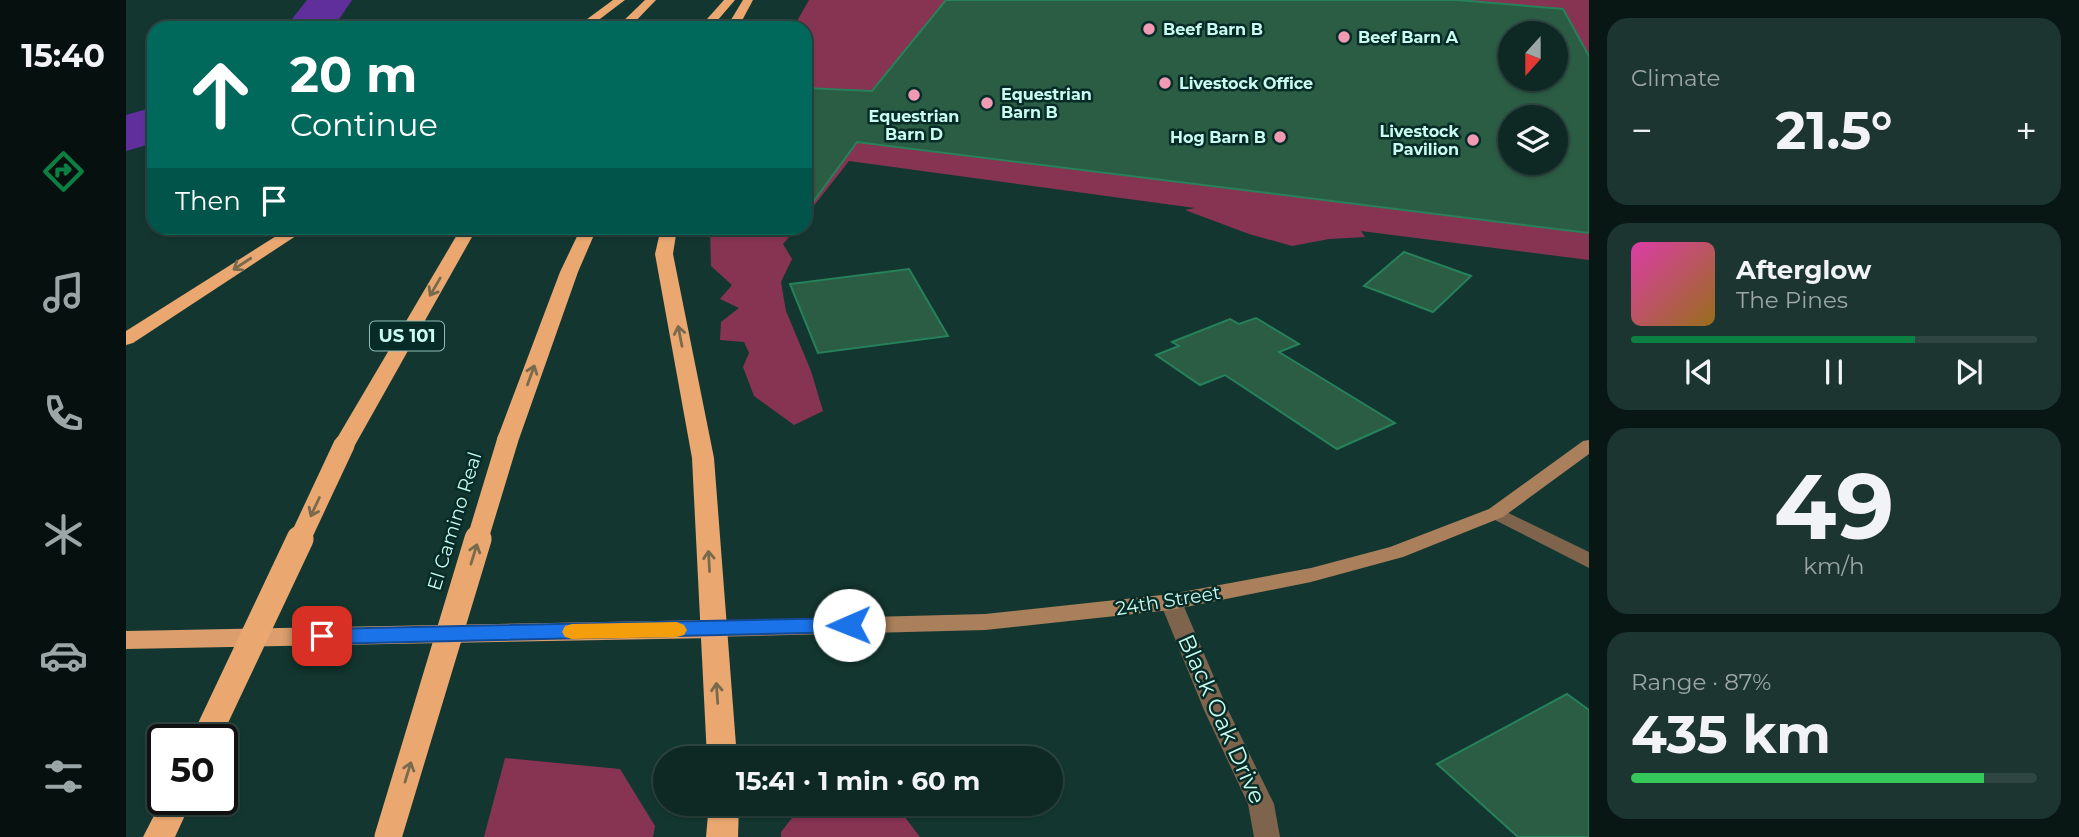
<!DOCTYPE html>
<html lang="en">
<head>
<meta charset="utf-8">
<style>
	:root { --surface:#0e2924; --page:#1c3531; --text:#f1f3f6; --muted:#9ba6a6; --line:#2e4541; --accent:#0b8043 }
	body { margin:0; font-family:Montserrat,sans-serif; background:var(--page); color:var(--text); height:100vh; display:flex; flex-direction:column; font-size:26px; white-space:nowrap }
	* { box-sizing:border-box; margin:0 }
	p { font-size:23px; color:var(--muted) }
	.icon { flex:none; width:38px; height:38px; fill:none; stroke:currentColor; stroke-width:2; stroke-linecap:round; stroke-linejoin:round }
	.map { position:relative; flex:1; overflow:hidden }
	.panel { display:flex; flex-direction:column; gap:18px; padding:18px; background:#081714; width:490px }
	.panel>* { flex:none }
	.guide { position:absolute; left:21px; top:21px; width:665px; height:214px; border-radius:21px; box-shadow:0 2px 5px #0004,0 0 0 2px var(--line); background:#00695c; color:#fff; overflow:hidden }
	.needle { width:46px; rotate:201deg }
	.controls { position:absolute; left:1372px; top:21px; display:grid; gap:14px }
	.controls a { display:grid; place-items:center; width:70px; height:70px; border-radius:50%; background:var(--surface); box-shadow:0 2px 5px #0004,0 0 0 2px var(--line); font-size:35px }
	.speed { position:absolute; left:21px; top:724px; display:flex; gap:14px; font-size:35px; font-weight:700; text-align:center }
	.speed>* { display:grid; place-content:center; width:91px; height:91px; border-radius:50%; background:var(--surface); box-shadow:0 2px 5px #0004,0 0 0 2px var(--line); line-height:1 }
	.speed .limit { border:4px solid #111; border-radius:10px; background:#fff; color:#111 }
	.pin { position:absolute; display:grid; place-items:center; width:60px; height:60px; color:#fff; margin:-30px; border-radius:14px; box-shadow:0 4px 10px #0006 }
	.me { position:absolute; width:77px; margin:-38px; rotate:269deg; stroke-linejoin:round; filter:drop-shadow(0 0 5px #0008) }
	.turn { display:flex; align-items:center; gap:24px; height:147px; padding:0 28px; font-size:32px }
	.turn .icon { width:91px; height:91px; stroke-width:2.5 }
	.turn b { display:block; font-size:49px; line-height:60px }
	.then { display:flex; align-items:center; height:66px; padding:0 28px; background:#0003; gap:14px; font-size:26px }
	.big { font-size:52px; font-weight:700; line-height:1.1 }
	.panel .widget { flex:1; display:flex; flex-direction:column; justify-content:center; gap:10px; min-width:0; padding:0 24px; border-radius:21px; background:var(--page) }
	.panel .dial { align-items:center; gap:0 }
	.dial b { font-size:91px; line-height:1 }
	.song { display:flex; align-items:center; gap:21px }
	.cover { width:84px; height:84px; border-radius:10px; background:linear-gradient(135deg,hsl(320 70% 55%),hsl(40 70% 35%)) }
	.played { height:7px; border-radius:4px; background:linear-gradient(90deg,var(--accent) 70%,var(--line) 70%) }
	.keys { display:flex; justify-content:space-around; direction:ltr }
	.heat { display:flex; justify-content:space-between; align-items:center; font-size:38px; direction:ltr }
	.charge { height:10px; border-radius:5px; background:linear-gradient(90deg,#34c759 87%,var(--line) 0) }
	.trip { position:absolute; left:527px; top:746px; width:410px; height:70px; border-radius:35px; background:var(--surface); box-shadow:0 2px 5px #0004,0 0 0 2px var(--line); font-weight:700; line-height:70px; text-align:center }
	main { display:flex; flex:1; min-height:0 }
	.tab-bar { display:flex; flex-direction:column; width:126px; justify-content:space-around; align-items:center; background:#06100e; color:var(--muted) }
	.tab-bar .icon { width:49px; height:49px }
	.tab-bar .active { color:var(--accent) }
	.tab-bar b { font-size:32px; color:var(--text) }
	.map>svg:first-child { display:block }
	.green { fill:#873452; fill-rule:evenodd }
	.lines { fill:none; stroke-linecap:round; stroke-linejoin:round }
	.river { fill:#612f9c; fill-rule:evenodd }
	.building { fill:#2b5c44; stroke:#26825a; stroke-width:2; fill-rule:evenodd }
	.minor { fill:#7e634d; fill-rule:evenodd }
	.secondary { fill:#aa7f5c; fill-rule:evenodd }
	.trunk { fill:#db9e6c; fill-rule:evenodd }
	.motorway { fill:#eaa870; fill-rule:evenodd }
	.motorway-bridge-far1 { stroke:#eaa870; stroke-width:21 }
	.motorway-bridge { stroke:#eaa870; stroke-width:27 }
	.oneway { stroke:#786a4c }
	.route { fill:#1a73e8; stroke:#114b97; stroke-width:2 }
	.slow { fill:#f59e0b }
	.poi-dot { fill:#f19ab4; stroke:#072c27; stroke-width:2.5 }
	.labels { text-anchor:middle; stroke-width:5; stroke-linejoin:round; paint-order:stroke }
	.far-poi-label { font-size:16px; font-weight:bold; fill:#c9fbf0; stroke:#072c27; text-anchor:start }
	.shield { fill:#072c27; stroke:#8fbdb4; stroke-width:2 }
	.shield-label { font-size:18px; font-weight:bold; fill:#c9fbf0 }
	.street-label { font-size:19px; fill:#c9fbf0; stroke:#072c27 }
	.near-street-label { font-size:23px; fill:#c9fbf0; stroke:#072c27 }
</style>
</head>
<body>
<main>
<nav class="tab-bar">
<b>15:40</b>
<svg class="icon active" aria-label="directions" viewBox="0 0 24 24"><path d="M12 3l9 9-9 9-9-9zM9 14v-3h6M13 9l2 2-2 2"/></svg>
<svg class="icon" aria-label="music" viewBox="0 0 24 24"><path d="M9 18V5l10-2v13"/><circle cx="6" cy="18" r="3"/><circle cx="16" cy="16" r="3"/></svg>
<svg class="icon" aria-label="phone" viewBox="0 0 24 24"><path d="M5 4h4l2 5-3 2q2 4 5 5l2-3 5 2v4C11 20 4 13 5 4z"/></svg>
<svg class="icon" aria-label="climate" viewBox="0 0 24 24"><path d="M12 3v18M4 7l16 10M4 17L20 7"/></svg>
<svg class="icon" aria-label="car" viewBox="0 0 24 24"><path d="M5 17H2v-5l4-1 3-4h7l3 4 3 1v5h-3M9 17h6M6 11h13"/><circle cx="7" cy="17" r="2"/><circle cx="17" cy="17" r="2"/></svg>
<svg class="icon" aria-label="filters" viewBox="0 0 24 24"><path d="M4 7h16M4 17h16"/><circle cx="9" cy="7" r="2"/><circle cx="15" cy="17" r="2"/></svg>
</nav>
<div class="map">
<svg width="1463" height="837" viewBox="0 0 1463 837">
	<rect width="100%" height="100%" fill="#133730"/>
	<!-- green -->
	<g class="green">
		<path d="M683 0H1463V260L1235 231 1239 237 1203 239 1166 246 1123 234 1059 210 1069 208 723 161 679 217V28H667ZM1384 33H1430V79H1384ZM1384 117H1430V163H1384Z"/>
		<polygon points="584,228 671,228 657,244 666,259 655,282 660,311 685,371 697,411 668,425 628,396 617,367 623,353 618,342 594,340 595,322 613,308 594,299 606,285 585,266"/>
		<polygon points="379,758 494,769 529,826 527,837 358,837"/>
		<polygon points="678,803 768,803 794,837 655,837 655,832"/>
	</g>
	<g class="lines">
		<!-- river -->
		<g class="river">
			<polygon points="181,0 226,0 207,28 159,28"/>
			<polygon points="28,107 28,143 0,151 0,115"/>
		</g>
	</g>
	<!-- building -->
	<g class="building">
		<path d="M820 0H1331L1437 9 1463 56V233L731 142 679 213V88L746 91ZM1384 33H1430V79H1384ZM1384 117H1430V163H1384Z"/>
		<polygon points="1278,252 1345,276 1307,312 1238,286"/>
		<polygon points="783,269 822,336 692,353 664,284"/>
		<polygon points="1130,318 1173,344 1153,352 1269,423 1211,449 1099,375 1074,385 1030,355 1053,346 1046,342 1104,319 1113,324"/>
		<polygon points="1441,694 1463,710 1463,837 1392,837 1311,764"/>
	</g>
	<g class="lines">
		<!-- minor -->
		<g class="minor">
			<polygon points="1370,507 1463,552 1463,568 1363,517 1360,513 1363,509"/>
			<polygon points="1045,594 1052,597 1056,602 1102,710 1148,804 1154,837 1128,837 1122,804 1078,710 1034,602 1038,597"/>
		</g>
		<!-- secondary -->
		<polygon class="secondary" points="1463,440 1463,454 1377,517 1277,557 1185,582 1045,610 859,630 587,637 579,635 576,629 579,623 587,621 859,614 1045,594 1185,568 1264,547 1363,509 1457,441"/>
		<!-- trunk -->
		<polygon class="trunk" points="587,620 595,623 599,629 595,635 587,638 0,649 0,631"/>
		<!-- motorway -->
		<g class="motorway">
			<polygon points="487,0 499,0 462,28 449,28"/>
			<polygon points="519,0 530,0 503,28 490,28"/>
			<polygon points="598,0 609,0 585,28 573,28"/>
			<polygon points="617,0 627,0 612,28 600,28"/>
			<polygon points="163,228 182,228 7,343 0,345 0,331"/>
			<polygon points="335,228 351,228 229,445 226,450 210,450 207,445"/>
			<polygon points="455,228 471,228 452,272 393,439 390,444 374,444 371,439 434,272"/>
			<polygon points="535,228 551,228 547,254 588,458 611,758 581,758 566,458 529,254"/>
			<polygon points="37,798 66,800 49,837 17,837"/>
			<polygon points="583,803 613,803 612,837 580,837"/>
		</g>
		<!-- motorway-bridge-far1 -->
		<g class="motorway-bridge-far1">
			<polyline points="173,541 218,445"/>
			<polyline points="351,541 382,439"/>
		</g>
		<!-- motorway-bridge -->
		<g class="motorway-bridge">
			<polyline points="79,740 174,539"/>
			<polyline points="262,837 352,539"/>
		</g>
	</g>
	<!-- one-way arrows -->
	<defs><path id="oneway-shaft" d="M-6 0H5M1.5-3L5.5 0L1.5 3" fill="none" stroke-width="1.6" stroke-linecap="round" stroke-linejoin="round" transform="scale(1.75)"/></defs>
	<g class="oneway">
		<use href="#oneway-shaft" transform="translate(116 264) rotate(147)"/>
		<use href="#oneway-shaft" transform="translate(309 287) rotate(120)"/>
		<use href="#oneway-shaft" transform="translate(554 336) rotate(-101)"/>
		<use href="#oneway-shaft" transform="translate(405 375) rotate(-70)"/>
		<use href="#oneway-shaft" transform="translate(189 507) rotate(115)"/>
		<use href="#oneway-shaft" transform="translate(348 554) rotate(-73)"/>
		<use href="#oneway-shaft" transform="translate(583 561) rotate(-93)"/>
		<use href="#oneway-shaft" transform="translate(591 693) rotate(-94)"/>
		<use href="#oneway-shaft" transform="translate(282 772) rotate(-73)"/>
	</g>
	<!-- route -->
	<polygon class="route" points="723,618 730,620 733,625 730,630 723,632 196,644 189,642 186,636 189,631 196,629"/>
	<!-- slow -->
	<polygon class="slow" points="551,622 558,625 561,630 558,635 551,637 446,639 439,637 436,632 439,626 446,624"/>
	<!-- markers -->
	<g class="poi-dot">
		<circle cx="1023" cy="29" r="7"/>
		<circle cx="1218" cy="37" r="7"/>
		<circle cx="1039" cy="83" r="7"/>
		<circle cx="788" cy="95" r="7"/>
		<circle cx="861" cy="103" r="7"/>
		<circle cx="1154" cy="137" r="7"/>
		<circle cx="1347" cy="140" r="7"/>
	</g>
	<g class="labels">
		<!-- far-poi labels -->
		<g class="far-poi-label">
			<text x="1037" y="35">Beef Barn B</text>
			<text x="1232" y="43">Beef Barn A</text>
			<text x="1053" y="89">Livestock Office</text>
			<text x="875" y="100">Equestrian<tspan x="875" dy="18">Barn B</tspan></text>
			<text x="788" y="122" text-anchor="middle">Equestrian<tspan x="788" dy="18">Barn D</tspan></text>
			<text x="1333" y="137" text-anchor="end">Livestock<tspan x="1333" dy="18">Pavilion</tspan></text>
			<text x="1140" y="143" text-anchor="end">Hog Barn B</text>
		</g>
		<!-- shield labels -->
		<rect class="shield" x="244" y="321.5" width="74" height="29" rx="5"/>
		<g class="shield-label">
			<text x="281" y="342">US 101</text>
		</g>
		<!-- street labels -->
		<g class="street-label">
			<text transform="translate(328 521) rotate(-73)" y="7">El Camino Real</text>
			<text transform="translate(1042 600) rotate(-9)" y="7">24th Street</text>
		</g>
		<!-- near-street labels -->
		<g class="near-street-label">
			<text transform="translate(1096 719) rotate(66)" y="8">Black Oak Drive</text>
		</g>
	</g>
</svg>
<div class="controls">
<a><svg class="needle" viewBox="-14 -14 28 28"><path d="M0-13l5 13h-10z" fill="#e53935"/><path d="M0 13l5-13h-10z" fill="#9ba6a6"/></svg></a>
<a><svg class="icon" aria-label="layers" viewBox="0 0 24 24"><path d="M12 4l9 5-9 5-9-5zM3 14l9 5 9-5"/></svg></a>
</div>
<div class="speed"><div class="limit">50</div></div>
<div class="pin" style="left:196px;top:636px;background:#d93025"><svg class="icon" aria-label="arrive" viewBox="0 0 24 24"><path d="M6 21V4h12l-3 4 3 4H6"/></svg></div>
<svg class="me" style="left:723px;top:625px" viewBox="-20 -20 40 40"><circle r="19" fill="#fff"/><path d="M0-13L10 11 0 6-10 11z" fill="#1a73e8"/></svg>
<div class="trip">15:41 · 1 min · 60 m</div>
<div class="guide">
<div class="turn"><svg class="icon" aria-label="ahead" viewBox="0 0 24 24"><path d="M12 20V5M6 11l6-6 6 6"/></svg><div><b>20 m</b>Continue</div></div>
<div class="then">Then<svg class="icon" aria-label="arrive" viewBox="0 0 24 24"><path d="M6 21V4h12l-3 4 3 4H6"/></svg></div>
</div>
</div>
<section class="panel">
<div class="widget"><p>Climate</p>
<div class="heat"><a>−</a><b class="big">21.5°</b><a>+</a></div>
</div>
<div class="widget">
<div class="song"><i class="cover"></i><div><b>Afterglow</b><p>The Pines</p></div></div>
<div class="played"></div>
<div class="keys"><svg class="icon" aria-label="previous" viewBox="0 0 24 24"><path d="M18 5L8 12l10 7zM5 5v14"/></svg><svg class="icon" aria-label="pause" viewBox="0 0 24 24"><path d="M8 5v14M16 5v14"/></svg><svg class="icon" aria-label="next" viewBox="0 0 24 24"><path d="M6 5l10 7-10 7zM19 5v14"/></svg></div>
</div>
<div class="widget dial"><b>49</b><p>km/h</p></div>
<div class="widget"><p>Range · 87%</p><b class="big">435 km</b><div class="charge"></div></div>
</section>
</main>
</body>
</html>
